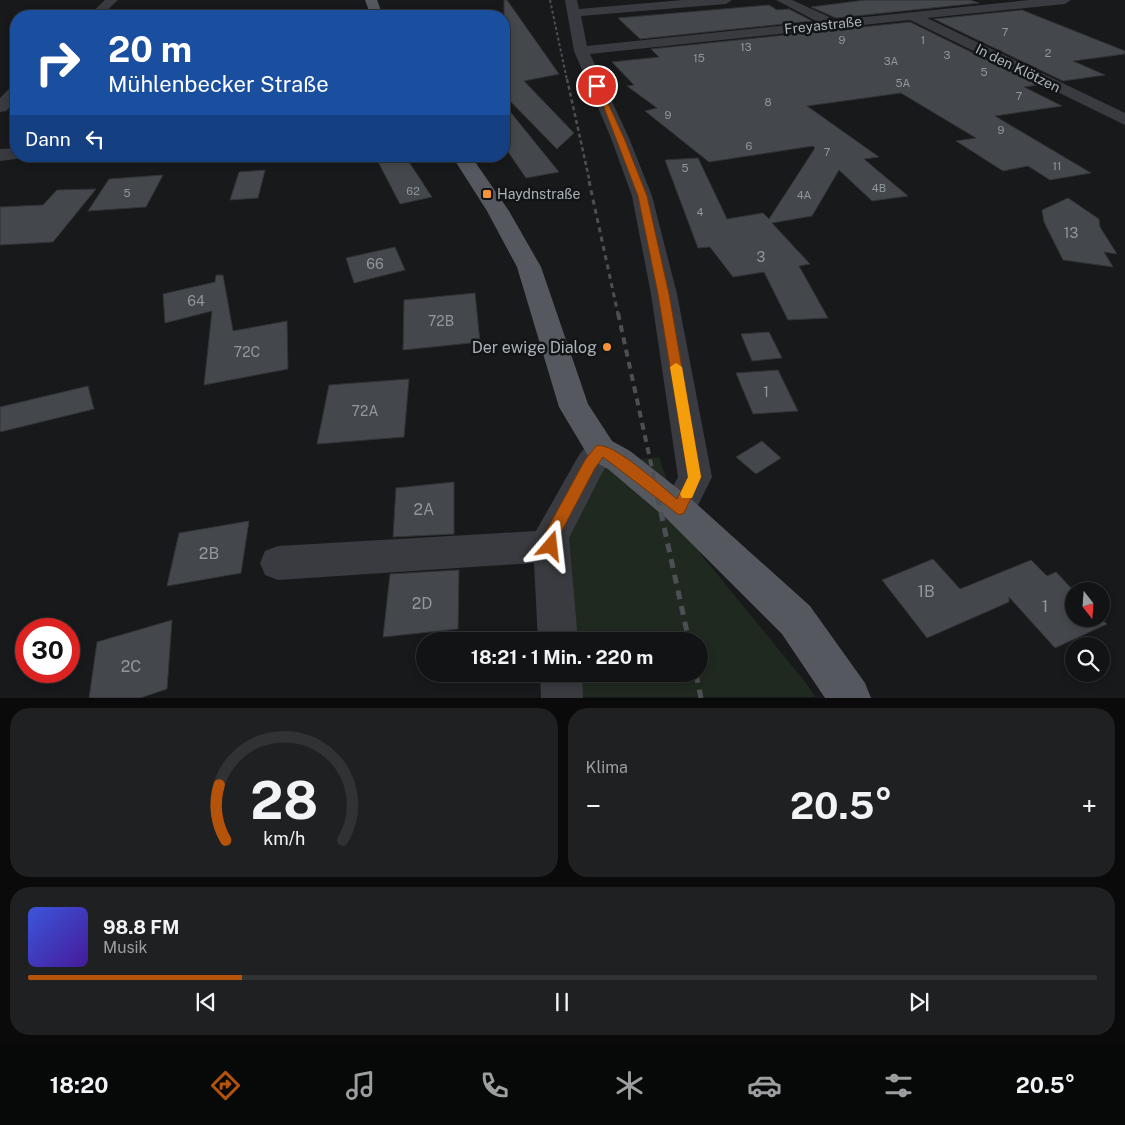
<!DOCTYPE html>
<html lang="de">
<head>
<meta charset="utf-8">
<style>
	:root { --surface:#121314; --page:#1f2022; --text:#f1f3f6; --muted:#9c9ea0; --line:#313234; --accent:#b45309 }
	body { margin:0; font-family:"Public Sans",sans-serif; background:var(--page); color:var(--text); height:100vh; display:flex; flex-direction:column; font-size:19px; white-space:nowrap }
	* { box-sizing:border-box; margin:0 }
	p { font-size:16px; color:var(--muted) }
	.icon { flex:none; width:28px; height:28px; fill:none; stroke:currentColor; stroke-width:2; stroke-linecap:round; stroke-linejoin:round }
	.map { position:relative; height:698px; overflow:hidden }
	.sheet { display:flex; flex-direction:column; gap:10px; padding:10px; background:#0a0a0b; flex:1 }
	.sheet>* { flex:none }
	.top-card { position:absolute; left:10px; top:10px; width:500px; height:152px; border-radius:20px; box-shadow:0 2px 8px #0003,0 0 0 1px var(--line); background:#1a4fa0; color:#fff; overflow:hidden }
	.needle { width:32px; rotate:163deg }
	.buttons { position:absolute; left:1065px; top:582px; display:grid; gap:10px }
	.buttons a { display:grid; place-items:center; width:45px; height:45px; border-radius:50%; background:var(--surface); box-shadow:0 2px 8px #0003,0 0 0 1px var(--line); font-size:25px }
	.speed { position:absolute; left:15px; top:618px; display:flex; gap:10px; font-size:25px; font-weight:700; text-align:center }
	.speed>* { display:grid; place-content:center; width:65px; height:65px; border-radius:50%; background:var(--surface); box-shadow:0 2px 8px #0003,0 0 0 1px var(--line); line-height:1 }
	.speed .limit { border:8px solid #d22; background:#fff; color:#111 }
	.pin { position:absolute; display:grid; place-items:center; width:42px; height:42px; color:#fff; margin:-21px; border:2px solid #fff; border-radius:50%; box-shadow:0 1px 5px #0007 }
	.me { position:absolute; width:55px; margin:-28px; rotate:17deg; stroke-linejoin:round; filter:drop-shadow(0 0 4px #0008) }
	.turn { display:flex; align-items:center; gap:18px; height:105px; padding:0 15px; font-size:22px }
	.turn .icon { width:65px; height:65px; stroke-width:2.5 }
	.turn b { display:block; font-size:35px; line-height:42px }
	.then { display:flex; align-items:center; height:48px; padding:0 15px; background:#0003; gap:10px; font-size:19px }
	.big { font-size:38px; font-weight:700; line-height:1.1 }
	.sheet .tile { flex:1; display:flex; flex-direction:column; justify-content:center; gap:8px; min-width:0; padding:0 18px; border-radius:20px; background:var(--page) }
	.sheet .dial { align-items:center; gap:0 }
	.dial svg { height:130px; overflow:visible; fill:none; stroke:var(--line); stroke-width:7; stroke-linecap:round; text-anchor:middle }
	.dial text { fill:var(--text); stroke:none }
	.song { display:flex; align-items:center; gap:15px }
	.cover { width:60px; height:60px; border-radius:8px; background:linear-gradient(135deg,hsl(230 70% 55%),hsl(260 70% 35%)) }
	.played { height:5px; border-radius:2px; background:linear-gradient(90deg,var(--accent) 20%,var(--line) 20%) }
	.keys { display:flex; justify-content:space-around; direction:ltr }
	.heat { display:flex; justify-content:space-between; align-items:center; font-size:28px; direction:ltr }
	.sheet .tiles { flex:1; display:grid; gap:10px; grid-template-columns:1fr 1fr }
	.tile:last-child { grid-column:span 2 }
	.trip { position:absolute; left:416px; top:632px; width:292px; height:50px; border-radius:25px; background:var(--surface); box-shadow:0 2px 8px #0003,0 0 0 1px var(--line); font-weight:700; line-height:50px; text-align:center }
	.tab-bar { display:flex; height:80px; justify-content:space-around; align-items:center; background:#070808; color:var(--muted) }
	.tab-bar .icon { width:35px; height:35px }
	.tab-bar .on { color:var(--accent) }
	.tab-bar b { font-size:22px; color:var(--text) }
	.map>svg:first-child { display:block }
	.green { fill:#202920 }
	.building { fill:#44474b; stroke:#323337 }
	.lines { fill:none; stroke-linecap:round; stroke-linejoin:round }
	.minor { fill:#393b40; fill-rule:evenodd }
	.major { fill:#55595f; fill-rule:evenodd }
	.rail-far4 { stroke:#4c5055; stroke-width:2; stroke-dasharray:3 2.5; stroke-linecap:butt }
	.rail-far3 { stroke:#4c5055; stroke-width:2.5; stroke-dasharray:4 3; stroke-linecap:butt }
	.rail-far2 { stroke:#4c5055; stroke-width:3; stroke-dasharray:5 4.5; stroke-linecap:butt }
	.rail-far1 { stroke:#4c5055; stroke-width:4; stroke-dasharray:7 5.5; stroke-linecap:butt }
	.rail { stroke:#4c5055; stroke-width:5; stroke-dasharray:9 7; stroke-linecap:butt }
	.route { fill:#b45309; stroke:#753606 }
	.slow { fill:#f59e0b }
	.poi-dot { fill:#f59336; stroke:#131416; stroke-width:2 }
	.labels { text-anchor:middle; stroke-width:5; stroke-linejoin:round; paint-order:stroke }
	.far-number-label { font-size:11px; fill:#90979e }
	.far-street-label { font-size:14px; fill:#aab2ba; stroke:#131416 }
	.far-poi-label { font-size:14px; fill:#aab2ba; stroke:#131416; text-anchor:start }
	.number-label { font-size:14px; fill:#90979e }
	.poi-label { font-size:16px; fill:#aab2ba; stroke:#131416; text-anchor:end }
	.near-number-label { font-size:16px; fill:#90979e }
</style>
</head>
<body>
<div class="map">
<svg width="1125" height="698" viewBox="0 0 1125 698">
	<rect width="100%" height="100%" fill="#18191b"/>
	<!-- green -->
	<polygon class="green" points="659,457 686,536 806,683 815,697 562,697 561,674 700,674 700,641 558,641 551,546 590,464"/>
	<!-- building -->
	<g class="building">
		<polygon points="504,0 507,0 559,74 524,81 574,133 557,149 504,95"/>
		<polygon points="865,0 970,0 979,3 836,18 811,7"/>
		<polygon points="769,5 777,10 789,9 812,21 640,39 618,18"/>
		<polygon points="1022,10 1125,51 1125,54 1073,61 1105,75 1063,81 934,19"/>
		<polygon points="910,22 1038,85 1024,87 1062,106 995,116 1091,173 1050,180 1028,166 1003,171 956,141 976,138 901,93 807,106 879,157 864,159 908,196 872,201 839,170 812,216 772,223 810,264 799,266 828,318 788,320 764,272 733,277 710,247 698,248 665,160 698,158 727,219 763,213 769,219 815,148 813,146 709,162 645,111 657,108 627,86 634,85 612,62 659,57 651,49"/>
		<polygon points="504,104 559,172 526,178 504,146"/>
		<polygon points="375,156 405,156 432,197 400,204"/>
		<polygon points="265,170 258,198 230,200 239,172"/>
		<polygon points="163,175 146,207 88,211 109,179"/>
		<polygon points="96,189 53,242 0,245 0,207 43,205 57,190"/>
		<polygon points="1068,198 1099,219 1100,227 1117,254 1104,252 1113,267 1063,260 1044,222 1042,210"/>
		<polygon points="395,247 405,270 354,283 346,258"/>
		<polygon points="216,275 223,275 233,331 287,321 288,369 204,385 212,311 165,323 163,294 215,282"/>
		<polygon points="475,293 480,342 403,350 404,300"/>
		<polygon points="769,332 782,358 752,361 741,334"/>
		<polygon points="778,370 798,411 753,414 736,373"/>
		<polygon points="409,379 404,437 317,444 329,385"/>
		<polygon points="88,386 94,409 0,432 0,407"/>
		<polygon points="762,441 781,458 756,474 736,457"/>
		<polygon points="454,482 454,534 393,537 396,488"/>
		<polygon points="249,521 241,573 167,586 179,533"/>
		<polygon points="933,559 960,589 1031,560 1047,576 1056,572 1074,591 1074,619 1101,619 1107,624 1055,648 1009,597 1009,602 927,638 882,580"/>
		<polygon points="459,570 458,629 383,637 390,574"/>
		<polygon points="172,620 167,689 140,698 89,698 97,642"/>
	</g>
	<g class="lines">
		<!-- minor -->
		<g class="minor">
			<polygon points="105,0 118,0 101,16 88,16"/>
			<polygon points="565,0 577,0 579,9 683,0 732,0 726,4 581,16 587,46 818,22 776,0 792,0 836,20 1029,0 1071,0 1065,4 927,18 1125,113 1125,125 910,20 590,54 629,138 652,196 677,294 712,477 691,519 679,524 667,519 662,509 678,477 651,294 632,196 611,138 574,51"/>
			<polygon points="16,86 16,100 6,111 0,112 0,98 10,88"/>
			<polygon points="16,148 16,156 24,156 23,158 0,161 0,149"/>
			<polygon points="601,437 612,441 617,450 602,473 569,538 578,641 538,641 534,563 278,580 265,575 260,563 265,551 278,546 536,531 579,455 590,441"/>
			<polygon points="540,674 582,674 583,698 541,698"/>
		</g>
		<!-- major -->
		<g class="major">
			<polygon points="365,0 377,0 383,16 371,16"/>
			<polygon points="452,156 471,156 509,211 541,267 588,404 612,441 630,451 691,499 810,606 865,683 871,698 825,698 782,634 667,519 608,469 590,459 559,407 517,267 487,211"/>
		</g>
		<!-- rail-far4 -->
		<polyline class="rail-far4" points="550,0 567,80"/>
		<!-- rail-far3 -->
		<polyline class="rail-far3" points="567,79 590,183"/>
		<!-- rail-far2 -->
		<polyline class="rail-far2" points="589,181 618,314"/>
		<!-- rail-far1 -->
		<polyline class="rail-far1" points="618,313 655,482"/>
		<!-- rail -->
		<g class="rail">
			<polyline points="654,481 689,641"/>
			<polyline points="696,674 701,698"/>
		</g>
	</g>
	<!-- route -->
	<path class="route" d="M595 84 600 86 624 138 647 196 669 294 701 477 684 513 679 515 603 457 595 468 558 538 556 551 551 553 546 551 543 537 585 460 596 446C612 440 663 488 677 499L688 477 658 294 638 196Z"/>
	<!-- slow -->
	<polygon class="slow" points="676,363 682,367 701,477 692,498 682,498 680,494 688,477 670,367"/>
	<!-- markers -->
	<g class="poi-dot">
		<rect x="482" y="189" width="10" height="10" rx="2.5"/>
		<circle cx="607" cy="347" r="5"/>
	</g>
	<g class="labels">
		<!-- far-number labels -->
		<g class="far-number-label">
			<text x="1005" y="36">7</text>
			<text x="842" y="44">9</text>
			<text x="923" y="44">1</text>
			<text x="746" y="51">13</text>
			<text x="1048" y="57">2</text>
			<text x="947" y="59">3</text>
			<text x="699" y="62">15</text>
			<text x="891" y="65">3A</text>
			<text x="984" y="76">5</text>
			<text x="903" y="87">5A</text>
			<text x="1019" y="100">7</text>
			<text x="768" y="106">8</text>
			<text x="668" y="119">9</text>
			<text x="1001" y="134">9</text>
			<text x="749" y="150">6</text>
			<text x="827" y="156">7</text>
			<text x="1057" y="170">11</text>
			<text x="685" y="172">5</text>
			<text x="879" y="192">4B</text>
			<text x="413" y="195">62</text>
			<text x="127" y="197">5</text>
			<text x="804" y="199">4A</text>
			<text x="700" y="216">4</text>
		</g>
		<!-- far-street labels -->
		<g class="far-street-label">
			<text transform="translate(823 25) rotate(-6)" y="5">Freyastraße</text>
			<text transform="translate(1018 68) rotate(26)" y="5">In den Klötzen</text>
		</g>
		<!-- far-poi labels -->
		<g class="far-poi-label">
			<text x="497" y="199">Haydnstraße</text>
		</g>
		<!-- number labels -->
		<g class="number-label">
			<text x="1071" y="238">13</text>
			<text x="761" y="262">3</text>
			<text x="375" y="269">66</text>
			<text x="196" y="306">64</text>
			<text x="441" y="326">72B</text>
			<text x="247" y="357">72C</text>
			<text x="766" y="397">1</text>
			<text x="365" y="416">72A</text>
		</g>
		<!-- poi labels -->
		<g class="poi-label">
			<text x="597" y="353">Der ewige Dialog</text>
		</g>
		<!-- near-number labels -->
		<g class="near-number-label">
			<text x="424" y="515">2A</text>
			<text x="209" y="559">2B</text>
			<text x="926" y="597">1B</text>
			<text x="422" y="609">2D</text>
			<text x="1045" y="612">1</text>
			<text x="131" y="672">2C</text>
		</g>
	</g>
</svg>
<div class="buttons">
<a><svg class="needle" viewBox="-14 -14 28 28"><path d="M0-13l5 13h-10z" fill="#e53935"/><path d="M0 13l5-13h-10z" fill="#9c9ea0"/></svg></a>
<a><svg class="icon" aria-label="search" viewBox="0 0 24 24"><circle cx="10" cy="10" r="6"/><path d="M15 15l6 6"/></svg></a>
</div>
<div class="speed"><div class="limit">30</div></div>
<div class="pin" style="left:597px;top:86px;background:#d93025"><svg class="icon" aria-label="arrive" viewBox="0 0 24 24"><path d="M6 21V4h12l-3 4 3 4H6"/></svg></div>
<svg class="me" style="left:551px;top:546px" viewBox="-20 -20 40 40"><path d="M0-17L14 15 0 8-14 15z" fill="#b45309" stroke="#fff" stroke-width="4"/></svg>
<div class="trip">18:21 · 1 Min. · 220 m</div>
<div class="top-card">
<div class="turn"><svg class="icon" aria-label="right" viewBox="0 0 24 24"><path d="M7 20v-9h11M14 6l5 5-5 5"/></svg><div><b>20 m</b>Mühlenbecker Straße</div></div>
<div class="then">Dann<svg class="icon" aria-label="left" viewBox="0 0 24 24"><path d="M17 20v-9H6M10 6l-5 5 5 5"/></svg></div>
</div>
</div>
<section class="sheet">
<div class="tiles">
<div class="tile dial"><svg viewBox="0 0 100 80">
<path d="M14 69A42 42 0 1 1 86 69"/>
<path d="M14 69A42 42 0 0 1 10 35" stroke="#b45309"/>
<text x="50" y="56" font-size="32" font-weight="700">28</text>
<text x="50" y="72" font-size="11">km/h</text>
</svg></div>
<div class="tile"><p>Klima</p>
<div class="heat"><a>−</a><b class="big">20.5°</b><a>+</a></div>
</div>
<div class="tile">
<div class="song"><i class="cover"></i><div><b>98.8 FM</b><p>Musik</p></div></div>
<div class="played"></div>
<div class="keys"><svg class="icon" aria-label="previous" viewBox="0 0 24 24"><path d="M18 5L8 12l10 7zM5 5v14"/></svg><svg class="icon" aria-label="pause" viewBox="0 0 24 24"><path d="M8 5v14M16 5v14"/></svg><svg class="icon" aria-label="next" viewBox="0 0 24 24"><path d="M6 5l10 7-10 7zM19 5v14"/></svg></div>
</div>
</div>
</section>
<nav class="tab-bar">
<b>18:20</b>
<svg class="icon on" aria-label="directions" viewBox="0 0 24 24"><path d="M12 3l9 9-9 9-9-9zM9 14v-3h6M13 9l2 2-2 2"/></svg>
<svg class="icon" aria-label="music" viewBox="0 0 24 24"><path d="M9 18V5l10-2v13"/><circle cx="6" cy="18" r="3"/><circle cx="16" cy="16" r="3"/></svg>
<svg class="icon" aria-label="phone" viewBox="0 0 24 24"><path d="M5 4h4l2 5-3 2q2 4 5 5l2-3 5 2v4C11 20 4 13 5 4z"/></svg>
<svg class="icon" aria-label="climate" viewBox="0 0 24 24"><path d="M12 3v18M4 7l16 10M4 17L20 7"/></svg>
<svg class="icon" aria-label="car" viewBox="0 0 24 24"><path d="M5 17H2v-5l4-1 3-4h7l3 4 3 1v5h-3M9 17h6M6 11h13"/><circle cx="7" cy="17" r="2"/><circle cx="17" cy="17" r="2"/></svg>
<svg class="icon" aria-label="filters" viewBox="0 0 24 24"><path d="M4 7h16M4 17h16"/><circle cx="9" cy="7" r="2"/><circle cx="15" cy="17" r="2"/></svg>
<b>20.5°</b>
</nav>
</body>
</html>
